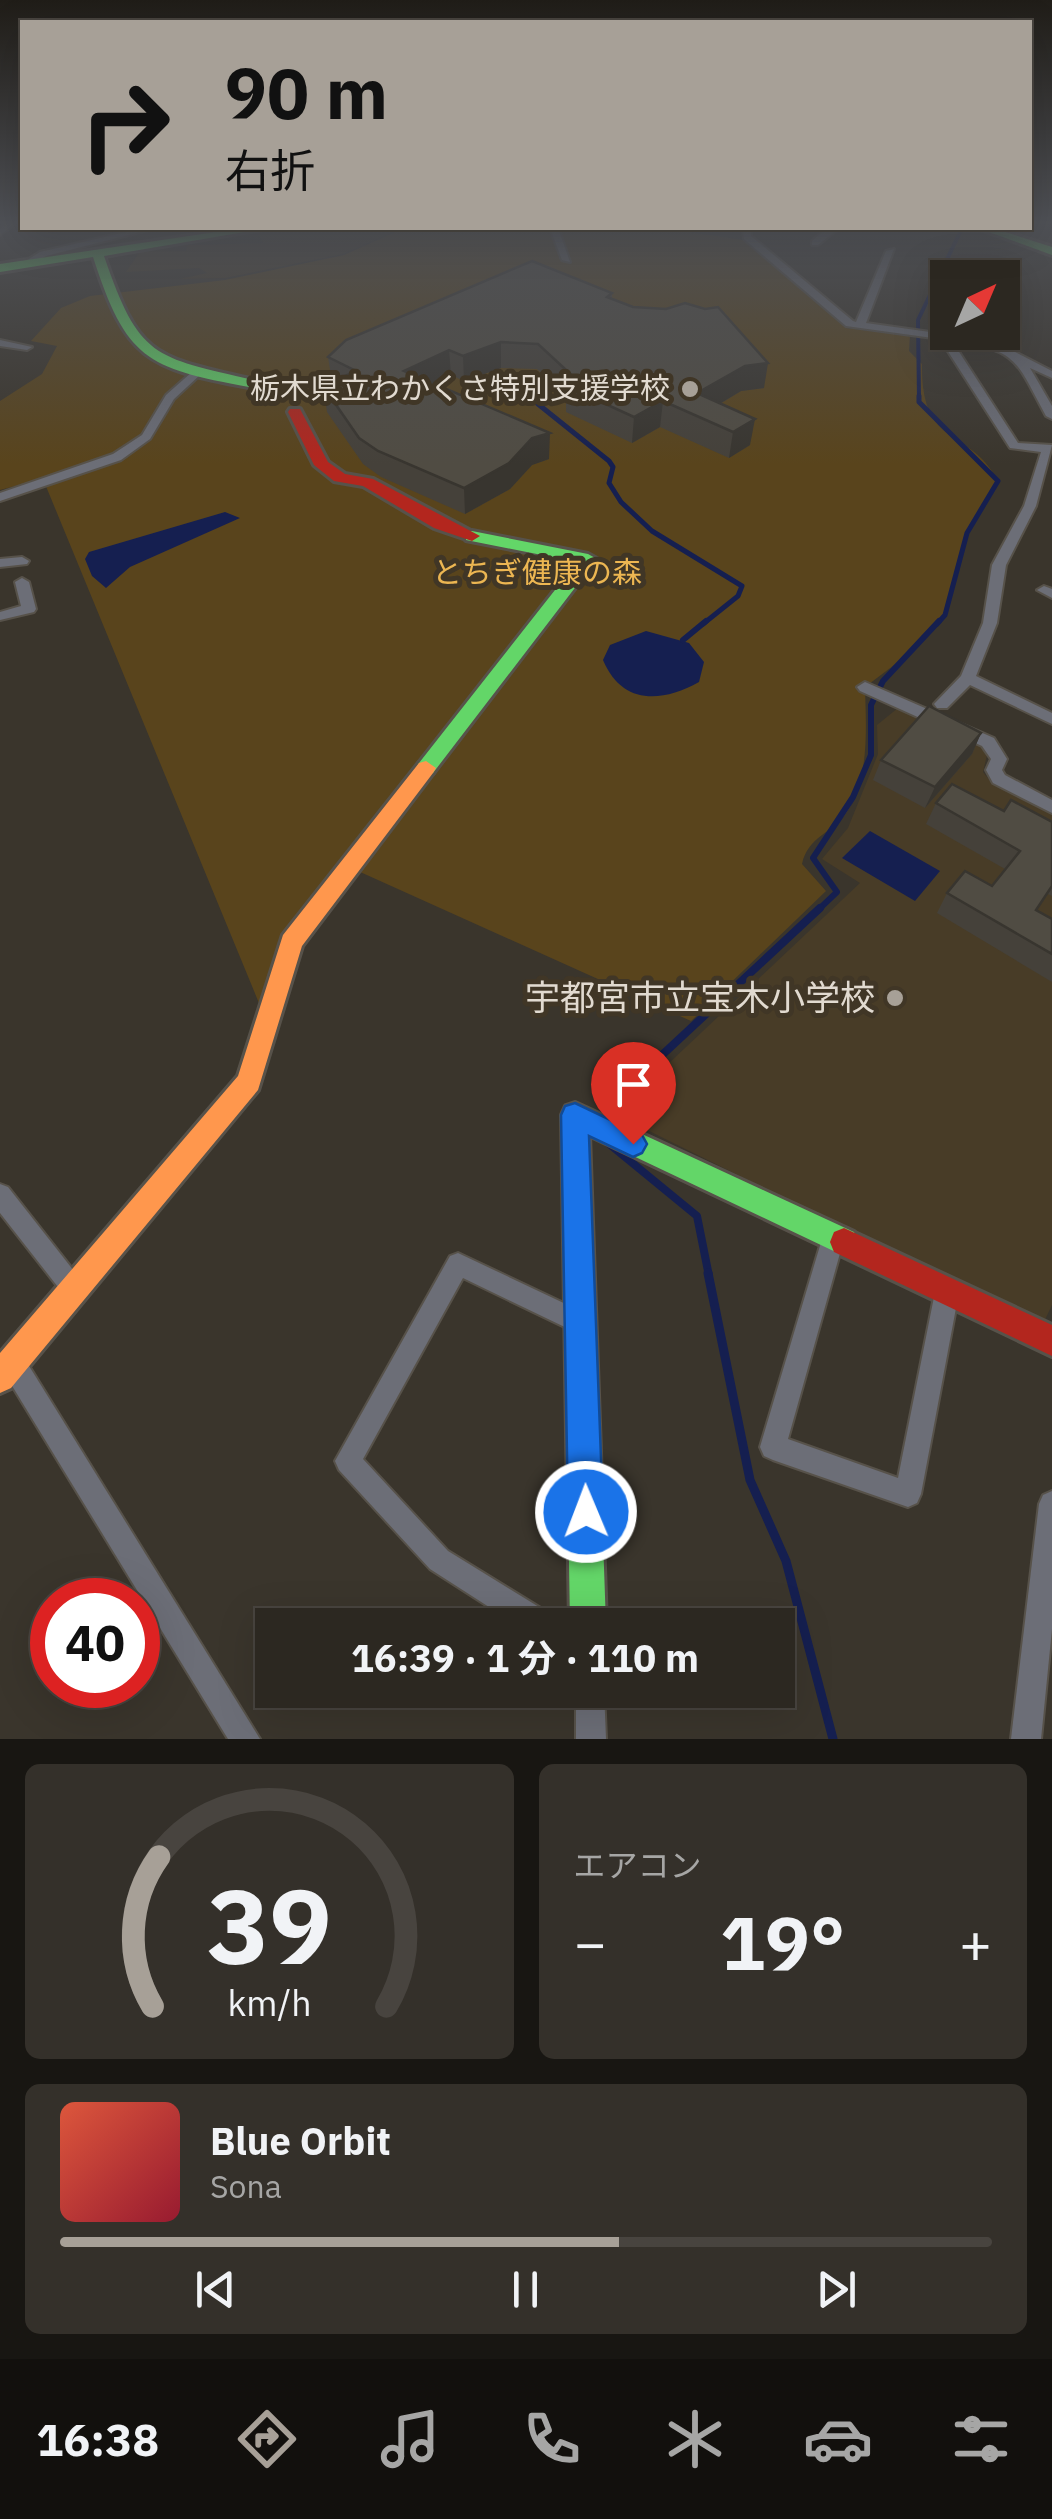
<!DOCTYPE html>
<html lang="ja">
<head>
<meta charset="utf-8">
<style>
	:root { --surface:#2c2821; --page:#34302a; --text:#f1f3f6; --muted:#a6a6a5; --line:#48443f; --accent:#a7a097 }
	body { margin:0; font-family:"IBM Plex Sans","Noto Sans JP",sans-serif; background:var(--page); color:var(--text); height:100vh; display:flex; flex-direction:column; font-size:38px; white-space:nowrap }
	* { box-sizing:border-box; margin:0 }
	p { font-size:32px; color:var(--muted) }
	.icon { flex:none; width:55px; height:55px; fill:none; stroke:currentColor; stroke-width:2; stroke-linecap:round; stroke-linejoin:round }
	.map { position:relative; height:1739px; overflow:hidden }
	.details { display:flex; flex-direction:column; gap:25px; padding:25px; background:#181612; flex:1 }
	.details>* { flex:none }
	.top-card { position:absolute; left:20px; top:20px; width:1012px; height:210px; border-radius:0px; box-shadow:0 10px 40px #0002,0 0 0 2px var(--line); background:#a7a097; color:#111; overflow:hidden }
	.needle { width:65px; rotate:44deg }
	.controls { position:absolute; left:930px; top:260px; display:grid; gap:20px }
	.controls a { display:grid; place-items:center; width:90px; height:90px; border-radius:0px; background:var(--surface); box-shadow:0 10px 40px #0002,0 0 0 2px var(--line); font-size:50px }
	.speed { position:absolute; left:30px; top:1578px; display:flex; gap:20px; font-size:50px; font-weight:700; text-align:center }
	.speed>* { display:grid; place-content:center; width:130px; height:130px; border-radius:50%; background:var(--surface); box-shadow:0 10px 40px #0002,0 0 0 2px var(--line); line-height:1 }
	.speed .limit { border:15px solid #d22; background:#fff; color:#111 }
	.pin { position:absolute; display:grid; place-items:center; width:85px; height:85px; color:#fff; margin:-102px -42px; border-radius:50% 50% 50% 0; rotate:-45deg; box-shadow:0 0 10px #0007 }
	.pin .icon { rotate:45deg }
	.me { position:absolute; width:110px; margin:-55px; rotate:359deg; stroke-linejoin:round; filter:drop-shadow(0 0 8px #0008) }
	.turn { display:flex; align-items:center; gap:35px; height:210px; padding:0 40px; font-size:45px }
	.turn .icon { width:130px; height:130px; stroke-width:2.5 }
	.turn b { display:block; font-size:70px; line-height:85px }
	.big { font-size:75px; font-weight:700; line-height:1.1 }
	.details .widget { flex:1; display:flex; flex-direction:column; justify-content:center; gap:15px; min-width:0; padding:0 35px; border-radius:15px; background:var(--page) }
	.details .dial { align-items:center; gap:0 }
	.dial svg { height:260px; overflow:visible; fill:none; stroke:var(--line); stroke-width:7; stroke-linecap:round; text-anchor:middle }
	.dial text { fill:var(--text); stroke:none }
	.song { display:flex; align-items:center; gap:30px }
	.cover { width:120px; height:120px; border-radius:15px; background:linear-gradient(135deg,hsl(10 70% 55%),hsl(350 70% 35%)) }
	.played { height:10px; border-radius:5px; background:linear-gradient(90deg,var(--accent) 60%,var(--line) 60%) }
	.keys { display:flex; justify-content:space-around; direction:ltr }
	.heat { display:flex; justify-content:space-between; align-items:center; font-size:55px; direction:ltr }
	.details .tiles { flex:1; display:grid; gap:25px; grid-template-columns:1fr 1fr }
	.widget:last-child { grid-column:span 2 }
	.trip { position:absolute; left:255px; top:1608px; width:540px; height:100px; border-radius:0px; background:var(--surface); box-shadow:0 10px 40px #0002,0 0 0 2px var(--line); font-weight:700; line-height:100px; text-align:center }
	.tab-bar { display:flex; height:160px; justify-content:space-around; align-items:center; background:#12100d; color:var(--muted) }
	.tab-bar .icon { width:70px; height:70px }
	.tab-bar .current { color:var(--accent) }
	.tab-bar b { font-size:45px; color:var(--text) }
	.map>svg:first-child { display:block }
	.built { fill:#483c27 }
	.green { fill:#59441c }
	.water { fill:#151f50 }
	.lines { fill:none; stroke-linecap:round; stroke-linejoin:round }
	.stream-far4 { stroke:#151f50; stroke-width:4 }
	.stream-far3 { stroke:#151f50; stroke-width:5 }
	.stream-far2 { stroke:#151f50; stroke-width:6 }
	.stream-far1 { stroke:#151f50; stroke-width:8 }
	.stream { stroke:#151f50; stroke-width:9 }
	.street-casing { stroke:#57524a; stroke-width:4 }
	.fast-casing { stroke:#57524a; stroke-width:6 }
	.slow-casing { stroke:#57524a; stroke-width:6 }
	.jam-casing { stroke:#57524a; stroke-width:6 }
	.street { fill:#6c6e77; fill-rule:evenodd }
	.fast { fill:#63d668; fill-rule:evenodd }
	.slow { fill:#ff974d; fill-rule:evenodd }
	.jam { fill:#b3261e; fill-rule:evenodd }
	.wall { fill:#45413a }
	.shaded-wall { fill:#38352f }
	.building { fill:#504c43; stroke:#38352f; stroke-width:2.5 }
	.route { fill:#1a73e8; stroke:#114b97; stroke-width:2.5 }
	.poi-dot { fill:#a7a097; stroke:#403626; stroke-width:4 }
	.labels { text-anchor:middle; stroke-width:10; stroke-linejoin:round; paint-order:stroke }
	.far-poi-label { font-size:30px; fill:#e1dad0; stroke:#403626; text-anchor:end }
	.far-park-label { font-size:30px; fill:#ecb652; stroke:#403626 }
	.poi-label { font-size:35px; fill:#e1dad0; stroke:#403626; text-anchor:end }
</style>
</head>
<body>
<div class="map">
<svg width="1052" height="1739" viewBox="0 0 1052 1739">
	<rect width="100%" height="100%" fill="#3a352c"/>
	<!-- built -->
	<g class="built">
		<polygon points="280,228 402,228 343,254 225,278 180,279 207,273 199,268 126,272 141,250 186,251 188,245 263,243 257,231"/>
		<polygon points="898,708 978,744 987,755 983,772 991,782 1052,814 1052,1305 1042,1326 615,1114 860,883 822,859 848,828 878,754 877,725"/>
	</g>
	<!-- green -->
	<path class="green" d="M404 228H659L744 240 846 328 910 336 909 351 922 364C921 451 969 425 998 481L967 533 945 615 918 647 865 687C866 726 870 777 847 812 832 834 808 836 802 864L826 891 691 1021 338 862 279 942 261 1008 43 479 0 490V401L42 374 57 346 31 341 61 308 90 296 225 280 344 255Z"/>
	<!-- water -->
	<g class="water">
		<polygon points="225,512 240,518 130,567 106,588 92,576 85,559 89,552"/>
		<path d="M646 631 689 643 704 662 699 682C661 703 622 705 603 660L610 645Z"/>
		<polygon points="870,831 940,871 915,901 842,858"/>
	</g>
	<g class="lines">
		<!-- stream-far4 -->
		<g class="stream-far4">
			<polyline points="496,371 531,399"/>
			<polyline points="919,399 918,320 962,228"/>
		</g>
		<!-- stream-far3 -->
		<g class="stream-far3">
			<polyline points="528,396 609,461 613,467 609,483 621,502 652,531 742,586 738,596 703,624"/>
			<polyline points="919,396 919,402 998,481 967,533 945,615 937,624"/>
		</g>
		<!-- stream-far2 -->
		<g class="stream-far2">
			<polyline points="683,640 706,621"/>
			<polyline points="817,911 837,892 813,858 853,797 871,755 871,705 883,681 939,621"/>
		</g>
		<!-- stream-far1 -->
		<g class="stream-far1">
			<polyline points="604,1109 820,908"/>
			<polyline points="608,1143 697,1216 709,1276"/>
		</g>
		<!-- stream -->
		<polyline class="stream" points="708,1273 750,1480 786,1561 833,1739"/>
		<defs>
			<g id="street">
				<polygon points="9,221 18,221 0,235 0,228"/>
				<polygon points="143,228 156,228 46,256 29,266 21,264 40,252"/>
				<polygon points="550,228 558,228 570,262 562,260"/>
				<path d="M743 228H751V236L853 321 856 322 886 251 894 249 866 323 994 341 1052 371V378L1030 368 1052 406V419L1046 416C1016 361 1019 350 952 341L1018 443 1052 445 1036 506 1006 565 997 623 976 676 1052 713V724L970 685 947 708H937L934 704 961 676 983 623 992 565 1024 506 1041 452 1010 448 940 339 846 326 744 239Z"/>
				<polygon points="827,228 838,229 818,245 812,245 812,241"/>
				<polygon points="0,340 32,347 27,350 0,346"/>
				<polygon points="192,372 201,374 174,399 150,439 121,460 0,501 0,493 113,454 142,435 166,395"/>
				<polygon points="22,557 29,561 27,564 0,567 0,559"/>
				<polygon points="22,578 29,582 36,609 34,612 0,620 0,612 21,606 15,582"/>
				<polygon points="1044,586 1052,589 1052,598 1037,590"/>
				<polygon points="865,682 994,738 1007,759 1002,770 1005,775 1052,800 1052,813 993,783 986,770 991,759 982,746 860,691 857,687"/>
				<polygon points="0,1184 8,1187 81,1280 85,1288 81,1296 73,1300 65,1296 0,1213"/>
				<polygon points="833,1228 841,1231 844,1239 788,1439 898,1478 935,1292 939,1284 947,1280 955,1284 959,1292 921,1494 917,1503 908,1507 773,1460 764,1456 760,1447 822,1239 825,1231"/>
				<polygon points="458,1253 589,1315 593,1323 589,1331 581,1335 573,1331 463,1278 363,1459 448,1551 552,1615 556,1625 517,1625 430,1569 339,1470 335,1461 450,1256"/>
				<polygon points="12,1350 21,1353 260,1739 228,1739 3,1371 0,1362 3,1353"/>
				<polygon points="1052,1491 1052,1629 1041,1739 1011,1739 1039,1504 1043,1495"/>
				<polygon points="576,1690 604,1690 606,1739 576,1739"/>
			</g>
			<g id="fast">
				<path d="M243 228H268L104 256C139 358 153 357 254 380V386L249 387C146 368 126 359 93 257L0 272V264Z"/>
				<polygon points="978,228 993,228 1052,247 1052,255"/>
				<polygon points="472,531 588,554 597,559 433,773 426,775 416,768 419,763 577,562 466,540 466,532"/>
				<polygon points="575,1103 854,1232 858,1242 854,1252 844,1256 589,1135 606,1625 570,1625 562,1115 566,1106"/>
			</g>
			<polygon id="slow" points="426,761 436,768 433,773 302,946 258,1090 11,1388 0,1393 0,1353 238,1076 283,935 419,763"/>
			<g id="jam">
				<polygon points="290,409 300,409 328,462 345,474 373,479 480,536 472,541 434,528 363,486 334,481 314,465 288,412"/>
				<polygon points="844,1228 1052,1325 1052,1356 834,1252 830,1242 834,1232"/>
			</g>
		</defs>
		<!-- street casing -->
		<use href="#street" class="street-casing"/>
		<!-- fast casing -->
		<use href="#fast" class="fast-casing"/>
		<!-- slow casing -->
		<use href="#slow" class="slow-casing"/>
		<!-- jam casing -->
		<use href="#jam" class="jam-casing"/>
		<!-- street -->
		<use href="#street" class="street"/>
		<!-- fast -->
		<use href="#fast" class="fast"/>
		<!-- slow -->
		<use href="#slow" class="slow"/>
		<!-- jam -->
		<use href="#jam" class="jam"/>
	</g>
	<!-- wall -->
	<g class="wall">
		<polygon points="612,293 612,299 764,388 741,391 720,404 750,445 729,458 660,427 632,443 566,412 566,396 537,369 501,368 464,381 451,375 433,383 549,459 532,465 510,489 465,514 381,477 363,464 327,412 323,386 332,382 328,357"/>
		<polygon points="981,733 972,754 925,808 873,780 881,760"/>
		<polygon points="936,803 1004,811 1052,822 1052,896 1048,894 1037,910 1052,919 1052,982 937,913 947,893 992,886 1005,869 926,824"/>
	</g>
	<!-- shaded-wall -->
	<g class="shaded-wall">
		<polygon points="501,342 501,368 464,381 463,356"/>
		<polygon points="449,350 451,375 406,396 404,371"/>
		<polygon points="768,363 764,388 741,391 699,416 697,393 745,366"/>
		<polygon points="663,401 660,427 632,443 634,417"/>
		<polygon points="755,419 750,445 729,458 733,432"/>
		<polygon points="550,433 549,459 532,465 510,489 465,514 464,488 532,438"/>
		<polygon points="981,733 972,754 925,808 935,787"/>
	</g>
	<!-- building -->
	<g class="building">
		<polygon points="532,261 612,293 607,297 633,307 666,309 685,303 705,309 718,307 768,363 745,366 697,393 755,419 733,432 663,401 634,417 566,386 577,380 538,344 501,342 463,356 449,350 404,371 550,433 532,438 509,463 464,488 378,451 359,438 323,386 356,371 328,357 346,340"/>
		<polygon points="929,706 981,733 935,787 881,760"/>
		<polygon points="952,784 1004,811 1011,800 1052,822 1052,886 1036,910 1052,919 1052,954 947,893 965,871 992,886 1020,851 936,803"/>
	</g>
	<!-- sky -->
	<linearGradient id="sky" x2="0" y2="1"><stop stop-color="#201d18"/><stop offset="0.48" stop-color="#4f5156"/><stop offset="1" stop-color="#4f5156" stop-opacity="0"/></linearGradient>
	<rect width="1052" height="464" fill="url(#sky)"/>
	<!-- route -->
	<polygon class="route" points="575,1103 642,1135 647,1144 642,1153 633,1157 589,1136 603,1512 598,1524 586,1529 573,1524 568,1512 561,1115 565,1106"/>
	<!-- markers -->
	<g class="poi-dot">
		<circle cx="690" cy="389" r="10"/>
		<circle cx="895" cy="998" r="10"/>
	</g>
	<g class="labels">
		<!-- far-poi labels -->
		<g class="far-poi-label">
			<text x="670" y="399">栃木県立わかくさ特別支援学校</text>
		</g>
		<!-- far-park labels -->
		<g class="far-park-label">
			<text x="537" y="583">とちぎ健康の森</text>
		</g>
		<!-- poi labels -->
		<g class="poi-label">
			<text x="875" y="1010">宇都宮市立宝木小学校</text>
		</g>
	</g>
</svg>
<div class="controls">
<a><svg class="needle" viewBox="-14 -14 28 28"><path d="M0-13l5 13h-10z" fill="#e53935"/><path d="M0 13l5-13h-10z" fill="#a6a6a5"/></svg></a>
</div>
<div class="speed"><div class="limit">40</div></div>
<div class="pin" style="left:633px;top:1144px;background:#d93025"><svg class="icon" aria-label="arrive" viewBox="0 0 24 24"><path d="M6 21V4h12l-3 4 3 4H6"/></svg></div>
<svg class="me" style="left:586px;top:1512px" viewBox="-20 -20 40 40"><circle r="17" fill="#1a73e8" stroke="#fff" stroke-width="3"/><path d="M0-11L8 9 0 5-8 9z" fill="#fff"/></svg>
<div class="trip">16:39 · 1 分 · 110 m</div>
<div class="top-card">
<div class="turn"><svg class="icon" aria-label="right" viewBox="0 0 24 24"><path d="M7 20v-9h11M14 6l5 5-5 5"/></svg><div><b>90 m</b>右折</div></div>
</div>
</div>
<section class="details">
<div class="tiles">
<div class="widget dial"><svg viewBox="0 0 100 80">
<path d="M14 69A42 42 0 1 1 86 69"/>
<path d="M14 69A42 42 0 0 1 16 23" stroke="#a7a097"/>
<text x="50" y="56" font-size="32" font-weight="700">39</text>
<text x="50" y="72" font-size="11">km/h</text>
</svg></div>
<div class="widget"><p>エアコン</p>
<div class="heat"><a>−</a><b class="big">19°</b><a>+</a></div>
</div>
<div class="widget">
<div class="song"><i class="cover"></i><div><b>Blue Orbit</b><p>Sona</p></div></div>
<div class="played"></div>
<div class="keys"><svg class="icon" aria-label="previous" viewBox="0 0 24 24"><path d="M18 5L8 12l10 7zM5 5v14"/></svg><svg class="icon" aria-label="pause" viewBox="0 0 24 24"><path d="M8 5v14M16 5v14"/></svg><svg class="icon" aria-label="next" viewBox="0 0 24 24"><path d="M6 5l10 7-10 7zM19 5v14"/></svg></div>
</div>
</div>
</section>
<nav class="tab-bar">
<b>16:38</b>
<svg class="icon current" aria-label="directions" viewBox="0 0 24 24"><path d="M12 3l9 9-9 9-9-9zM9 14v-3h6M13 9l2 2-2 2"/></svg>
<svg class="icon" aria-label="music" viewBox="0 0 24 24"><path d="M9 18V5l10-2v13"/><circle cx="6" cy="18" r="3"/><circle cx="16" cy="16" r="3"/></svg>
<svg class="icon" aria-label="phone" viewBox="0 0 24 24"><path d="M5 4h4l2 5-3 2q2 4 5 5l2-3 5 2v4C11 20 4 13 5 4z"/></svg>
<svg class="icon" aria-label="climate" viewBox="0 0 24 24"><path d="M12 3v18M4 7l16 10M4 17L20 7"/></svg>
<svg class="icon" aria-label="car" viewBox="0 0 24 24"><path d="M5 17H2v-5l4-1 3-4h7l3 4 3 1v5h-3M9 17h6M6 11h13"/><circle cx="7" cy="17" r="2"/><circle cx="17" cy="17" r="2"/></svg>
<svg class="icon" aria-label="filters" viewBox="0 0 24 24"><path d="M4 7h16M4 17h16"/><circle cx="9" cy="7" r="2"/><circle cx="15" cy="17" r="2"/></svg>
</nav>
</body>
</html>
